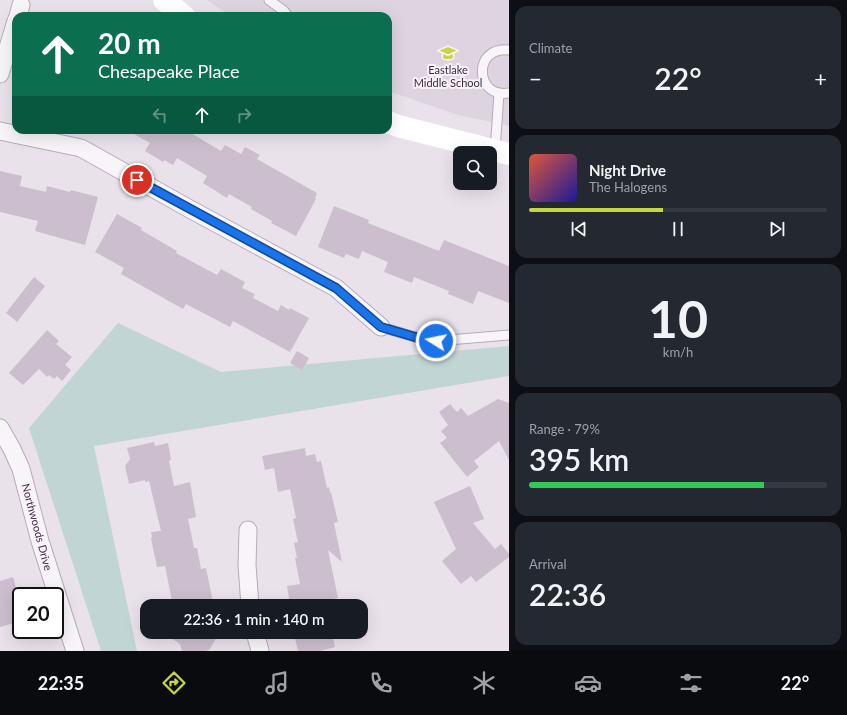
<!DOCTYPE html>
<html lang="en">
<head>
<meta charset="utf-8">
<style>
	:root { --surface:#171b24; --page:#242831; --text:#f1f3f6; --muted:#9ea1a6; --line:#363941; --accent:#c7d542 }
	body { margin:0; font-family:Lato,sans-serif; background:var(--page); color:var(--text); height:100vh; display:flex; flex-direction:column; font-size:15px; white-space:nowrap }
	* { box-sizing:border-box; margin:0 }
	p { font-size:13px; color:var(--muted) }
	.icon { flex:none; width:22px; height:22px; fill:none; stroke:currentColor; stroke-width:2; stroke-linecap:round; stroke-linejoin:round }
	.map { position:relative; flex:1; overflow:hidden }
	.panel { display:flex; flex-direction:column; gap:6px; padding:6px; background:#0d0f14; width:338px }
	.panel>* { flex:none }
	.hud { position:absolute; left:12px; top:12px; width:380px; height:122px; border-radius:12px; box-shadow:0 4px 16px #0002; background:#0b6e4f; color:#fff; overflow:hidden }
	.tools { position:absolute; left:453px; top:146px; display:grid; gap:8px }
	.tools a { display:grid; place-items:center; width:44px; height:44px; border-radius:8px; background:var(--surface); box-shadow:0 4px 16px #0002; font-size:20px }
	.speed { position:absolute; left:12px; top:587px; display:flex; gap:8px; font-size:20px; font-weight:700; text-align:center }
	.speed>* { display:grid; place-content:center; width:52px; height:52px; border-radius:50%; background:var(--surface); box-shadow:0 4px 16px #0002; line-height:1 }
	.speed .limit { border:2px solid #111; border-radius:6px; background:#fff; color:#111 }
	.pin { position:absolute; display:grid; place-items:center; width:34px; height:34px; color:#fff; margin:-17px; border:2px solid #fff; border-radius:50%; box-shadow:0 1px 4px #0007 }
	.me { position:absolute; width:44px; margin:-22px; rotate:280deg; stroke-linejoin:round; filter:drop-shadow(0 0 3px #0008) }
	.turn { display:flex; align-items:center; gap:14px; height:84px; padding:0 20px; font-size:18px }
	.turn .icon { width:52px; height:52px; stroke-width:2.5 }
	.turn b { display:block; font-size:28px; line-height:34px }
	.lanes { display:flex; align-items:center; height:38px; padding:0 20px; background:#0003; justify-content:center; gap:20px; direction:ltr }
	.lanes .off { opacity:.35 }
	.big { font-size:30px; font-weight:600; line-height:1.1 }
	.panel .widget { flex:1; display:flex; flex-direction:column; justify-content:center; gap:6px; min-width:0; padding:0 14px; border-radius:12px; background:var(--page) }
	.panel .dial { align-items:center; gap:0 }
	.dial b { font-size:52px; line-height:1 }
	.song { display:flex; align-items:center; gap:12px }
	.cover { width:48px; height:48px; border-radius:6px; background:linear-gradient(135deg,hsl(10 70% 55%),hsl(240 70% 35%)) }
	.played { height:4px; border-radius:2px; background:linear-gradient(90deg,var(--accent) 45%,var(--line) 45%) }
	.keys { display:flex; justify-content:space-around; direction:ltr }
	.heat { display:flex; justify-content:space-between; align-items:center; font-size:22px; direction:ltr }
	.charge { height:6px; border-radius:3px; background:linear-gradient(90deg,#34c759 79%,var(--line) 0) }
	.trip { position:absolute; left:140px; top:599px; width:228px; height:40px; border-radius:12px; background:var(--surface); box-shadow:0 4px 16px #0002; font-weight:600; line-height:40px; text-align:center }
	.dock { display:flex; height:64px; justify-content:space-around; align-items:center; background:#090b0e; color:var(--muted) }
	.dock .icon { width:28px; height:28px }
	.dock .current { color:var(--accent) }
	.dock b { font-size:18px; color:var(--text) }
	main { display:flex; flex:1; min-height:0 }
	.map>svg:first-child { display:block }
	.built { fill:#ded4e0 }
	.green { fill:#c2d5d5 }
	.building { fill:#ccbece }
	.lines { fill:none; stroke-linecap:round; stroke-linejoin:round }
	.lane-casing { stroke:#b7aab9; stroke-width:11 }
	.street-casing { stroke:#b7aab9; stroke-width:19 }
	.lane { stroke:#f8f5f9; stroke-width:9 }
	.street { stroke:#f8f5f9; stroke-width:17 }
	.secondary { stroke:#fff; stroke-width:22 }
	.route-casing { stroke:#114b97; stroke-width:10 }
	.route { stroke:#1a73e8; stroke-width:7 }
	.labels { text-anchor:middle; stroke-width:4; stroke-linejoin:round; paint-order:stroke }
	.poi-label { font-size:11px; fill:#412944; stroke:#f7f1f8 }
	.street-label { font-size:11px; fill:#412944; stroke:#f7f1f8 }
</style>
</head>
<body>
<main>
<div class="map">
<svg width="509" height="651" viewBox="0 0 509 651">
	<rect width="100%" height="100%" fill="#e9e2eb"/>
	<!-- built -->
	<polygon class="built" points="207,0 509,0 509,126 458,115 388,91 388,16 231,16"/>
	<!-- green -->
	<polygon class="green" points="118,323 221,372 509,346 509,376 94,446 137,651 101,651 29,428"/>
	<!-- building -->
	<g class="building">
		<polygon points="127,130 186,130 221,151 225,145 241,154 245,147 260,155 257,159 317,193 315,198 316,199 296,236 271,223 272,221 251,209 252,207 229,194 227,198 203,183 207,176 177,158 173,165 164,160 163,162 145,151 150,143"/>
		<polygon points="0,171 22,176 20,186 46,192 47,186 70,192 71,190 98,197 85,245 35,231 38,221 0,212"/>
		<polygon points="334,206 369,220 368,223 439,251 444,240 509,266 509,303 478,291 473,304 448,294 449,291 414,277 412,283 384,272 388,262 362,251 359,259 346,254 344,258 318,247"/>
		<polygon points="117,214 142,228 141,230 177,251 176,253 217,275 221,269 245,282 242,288 255,294 253,298 278,311 281,305 289,310 290,308 309,318 290,352 233,321 230,327 186,304 183,309 121,274 124,268 95,252"/>
		<polygon points="34,277 45,286 17,322 6,313"/>
		<polygon points="47,330 59,341 56,344 72,357 65,365 71,370 62,381 57,376 54,379 49,375 47,377 39,369 23,385 9,373"/>
		<polygon points="297,351 309,358 302,370 290,363"/>
		<polygon points="498,399 509,403 509,460 499,441 474,461 479,467 467,477 440,443 447,438 441,431 448,425 439,412 450,404 457,412 461,408 468,416"/>
		<polygon points="154,442 155,446 168,443 171,460 169,461 174,486 190,482 196,517 188,519 194,548 197,548 201,569 206,568 213,602 192,606 173,606 165,566 157,567 151,538 152,537 151,532 161,531 149,481 145,482 145,480 129,484 125,466 130,459 127,448"/>
		<polygon points="305,448 306,456 315,454 317,462 321,461 327,488 329,487 330,493 331,492 338,522 334,523 342,562 328,550 338,598 333,599 335,606 295,606 295,603 290,604 287,586 300,584 295,558 297,558 294,543 298,542 293,519 296,518 290,489 278,492 274,468 265,470 262,456"/>
		<polygon points="470,486 484,519 473,523 495,549 501,544 509,554 509,557 476,582 471,576 461,584 442,561 456,549 434,502"/>
		<polygon points="13,577 21,604 21,621 0,627 0,581"/>
		<polygon points="162,632 220,632 209,650 206,651 182,651 180,644"/>
		<polygon points="304,632 332,632 335,647 320,651 298,651 294,634"/>
	</g>
	<g class="lines">
		<defs>
			<g id="lane">
				<polyline points="269,0 284,11 288,16"/>
				<path d="M509 50C472 46 475 99 509 93"/>
				<polyline points="495,151 499,93"/>
				<polyline points="381,327 415,337 436,341 509,335"/>
			</g>
			<g id="street">
				<polyline points="18,16 21,5"/>
				<polyline points="0,74 16,21"/>
				<polyline points="0,131 81,148 188,208 336,288 381,327"/>
				<polyline points="0,428 12,449 21,469 40,541 75,651"/>
				<polyline points="248,530 247,565 250,606"/>
				<polyline points="255,632 260,651"/>
			</g>
		</defs>
		<!-- lane casing -->
		<use href="#lane" class="lane-casing"/>
		<!-- street casing -->
		<use href="#street" class="street-casing"/>
		<!-- lane -->
		<use href="#lane" class="lane"/>
		<!-- street -->
		<use href="#street" class="street"/>
		<!-- secondary -->
		<g class="secondary">
			<polyline points="164,0 184,16"/>
			<polyline points="388,122 398,126 509,154"/>
		</g>
	</g>
	<g class="lines">
		<defs>
			<polyline id="route" points="137,180 336,288 381,327 415,337 436,341"/>
		</defs>
		<!-- route casing -->
		<use href="#route" class="route-casing"/>
		<!-- route -->
		<use href="#route" class="route"/>
	</g>
	<!-- icons -->
	<defs>
		<symbol id="school-bare" viewBox="-9 -9 18 18"><path d="M0-5L7-2L0 1L-7-2ZM-4 1L0 2.5L4 1V4Q0 6-4 4Z" fill="#c7d542" stroke="#f7f1f8" stroke-width="2.5" paint-order="stroke"/></symbol>
	</defs>
	<g fill-rule="evenodd">
		<use href="#school-bare" x="437" y="42" width="22" height="22"/>
	</g>
	<g class="labels">
		<!-- poi labels -->
		<g class="poi-label">
			<text x="448" y="74">Eastlake<tspan x="448" dy="13">Middle School</tspan></text>
		</g>
		<!-- street labels -->
		<g class="street-label">
			<text transform="translate(37 527) rotate(75)" y="4">Northwoods Drive</text>
		</g>
	</g>
</svg>
<div class="tools">
<a><svg class="icon" aria-label="search" viewBox="0 0 24 24"><circle cx="10" cy="10" r="6"/><path d="M15 15l6 6"/></svg></a>
</div>
<div class="speed"><div class="limit">20</div></div>
<div class="pin" style="left:137px;top:180px;background:#d93025"><svg class="icon" aria-label="arrive" viewBox="0 0 24 24"><path d="M6 21V4h12l-3 4 3 4H6"/></svg></div>
<svg class="me" style="left:436px;top:341px" viewBox="-20 -20 40 40"><circle r="17" fill="#1a73e8" stroke="#fff" stroke-width="3"/><path d="M0-11L8 9 0 5-8 9z" fill="#fff"/></svg>
<div class="trip">22:36 · 1 min · 140 m</div>
<div class="hud">
<div class="turn"><svg class="icon" aria-label="ahead" viewBox="0 0 24 24"><path d="M12 20V5M6 11l6-6 6 6"/></svg><div><b>20 m</b>Chesapeake Place</div></div>
<div class="lanes"><svg class="icon off" aria-label="left" viewBox="0 0 24 24"><path d="M17 20v-9H6M10 6l-5 5 5 5"/></svg><svg class="icon" aria-label="ahead" viewBox="0 0 24 24"><path d="M12 20V5M6 11l6-6 6 6"/></svg><svg class="icon off" aria-label="right" viewBox="0 0 24 24"><path d="M7 20v-9h11M14 6l5 5-5 5"/></svg></div>
</div>
</div>
<section class="panel">
<div class="widget"><p>Climate</p>
<div class="heat"><a>−</a><b class="big">22°</b><a>+</a></div>
</div>
<div class="widget">
<div class="song"><i class="cover"></i><div><b>Night Drive</b><p>The Halogens</p></div></div>
<div class="played"></div>
<div class="keys"><svg class="icon" aria-label="previous" viewBox="0 0 24 24"><path d="M18 5L8 12l10 7zM5 5v14"/></svg><svg class="icon" aria-label="pause" viewBox="0 0 24 24"><path d="M8 5v14M16 5v14"/></svg><svg class="icon" aria-label="next" viewBox="0 0 24 24"><path d="M6 5l10 7-10 7zM19 5v14"/></svg></div>
</div>
<div class="widget dial"><b>10</b><p>km/h</p></div>
<div class="widget"><p>Range · 79%</p><b class="big">395 km</b><div class="charge"></div></div>
<div class="widget"><p>Arrival</p><b class="big">22:36</b></div>
</section>
</main>
<nav class="dock">
<b>22:35</b>
<svg class="icon current" aria-label="directions" viewBox="0 0 24 24"><path d="M12 3l9 9-9 9-9-9zM9 14v-3h6M13 9l2 2-2 2"/></svg>
<svg class="icon" aria-label="music" viewBox="0 0 24 24"><path d="M9 18V5l10-2v13"/><circle cx="6" cy="18" r="3"/><circle cx="16" cy="16" r="3"/></svg>
<svg class="icon" aria-label="phone" viewBox="0 0 24 24"><path d="M5 4h4l2 5-3 2q2 4 5 5l2-3 5 2v4C11 20 4 13 5 4z"/></svg>
<svg class="icon" aria-label="climate" viewBox="0 0 24 24"><path d="M12 3v18M4 7l16 10M4 17L20 7"/></svg>
<svg class="icon" aria-label="car" viewBox="0 0 24 24"><path d="M5 17H2v-5l4-1 3-4h7l3 4 3 1v5h-3M9 17h6M6 11h13"/><circle cx="7" cy="17" r="2"/><circle cx="17" cy="17" r="2"/></svg>
<svg class="icon" aria-label="filters" viewBox="0 0 24 24"><path d="M4 7h16M4 17h16"/><circle cx="9" cy="7" r="2"/><circle cx="15" cy="17" r="2"/></svg>
<b>22°</b>
</nav>
</body>
</html>
